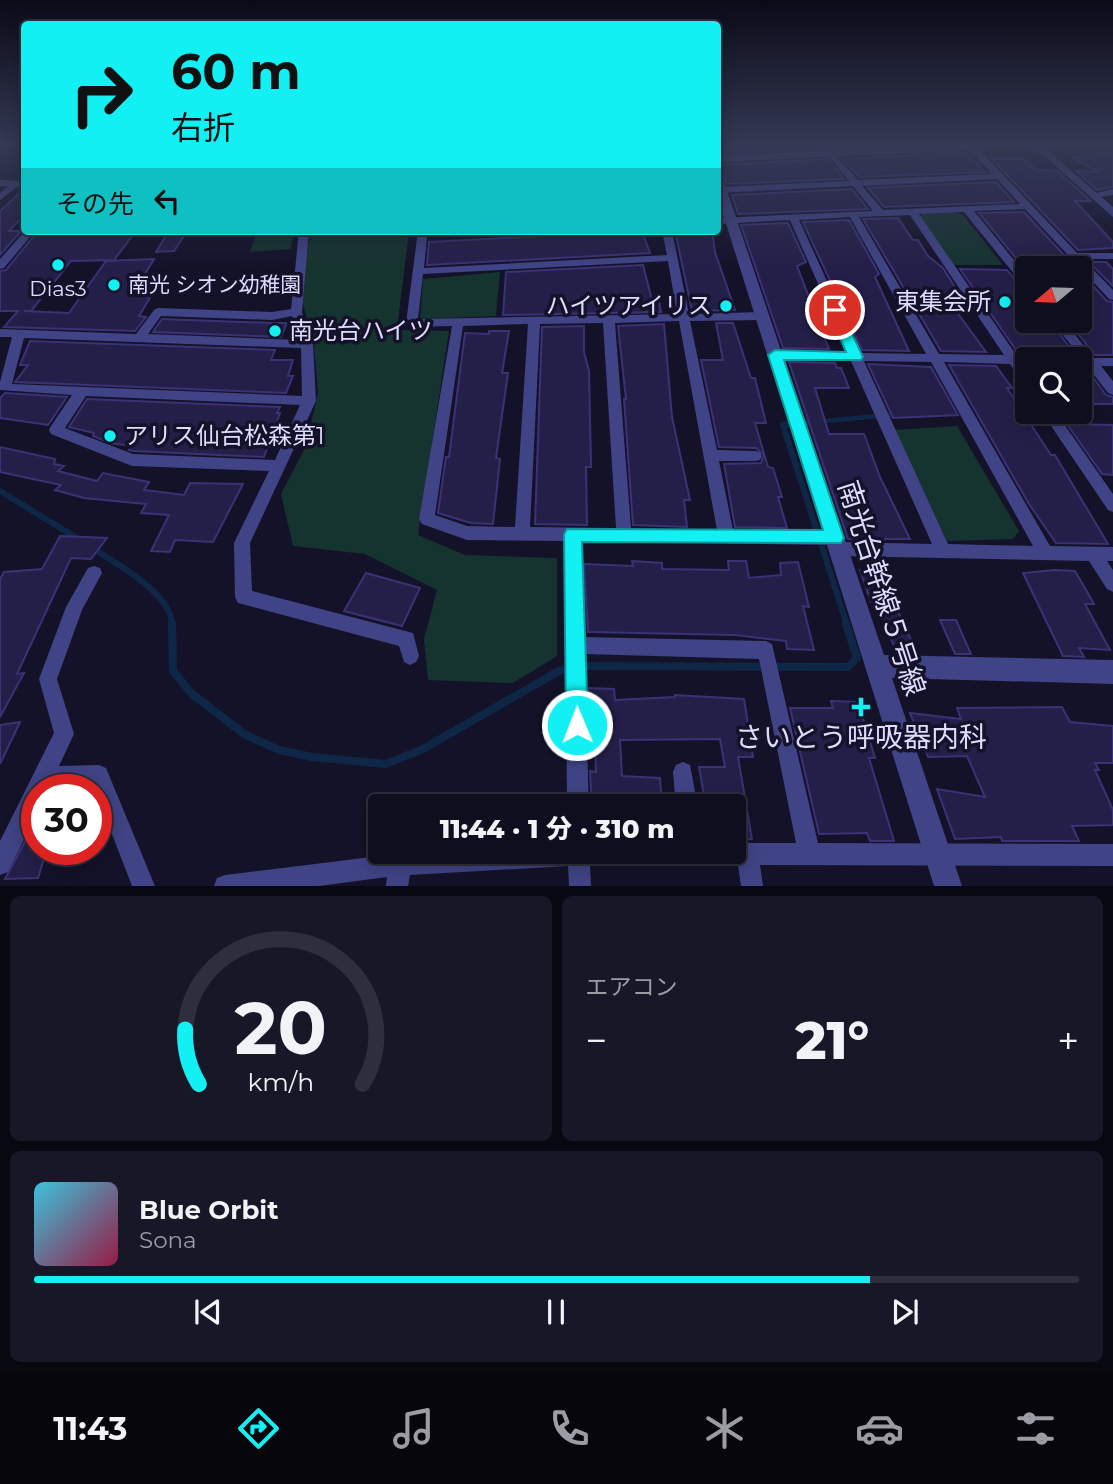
<!DOCTYPE html>
<html lang="ja">
<head>
<meta charset="utf-8">
<style>
	:root { --surface:#0f0e1f; --page:#181728; --text:#f1f3f6; --muted:#9b9ca4; --line:#2f2e3d; --accent:#12f0f3 }
	body { margin:0; font-family:Montserrat,"Noto Sans JP",sans-serif; background:var(--page); color:var(--text); height:100vh; display:flex; flex-direction:column; font-size:26px; white-space:nowrap }
	* { box-sizing:border-box; margin:0 }
	p { font-size:23px; color:var(--muted) }
	.icon { flex:none; width:38px; height:38px; fill:none; stroke:currentColor; stroke-width:2; stroke-linecap:round; stroke-linejoin:round }
	.map { position:relative; height:886px; overflow:hidden }
	.drawer { display:flex; flex-direction:column; gap:10px; padding:10px; background:#080811; flex:1 }
	.drawer>* { flex:none }
	.hud { position:absolute; left:21px; top:21px; width:700px; height:214px; border-radius:7px; box-shadow:0 4px 18px #0003,0 0 0 2px var(--line); background:#12f0f3; color:#111; overflow:hidden }
	.needle { width:46px; rotate:251deg }
	.fabs { position:absolute; left:1015px; top:256px; display:grid; gap:14px }
	.fabs a { display:grid; place-items:center; width:77px; height:77px; border-radius:7px; background:var(--surface); box-shadow:0 4px 18px #0003,0 0 0 2px var(--line); font-size:35px }
	.speed { position:absolute; left:21px; top:774px; display:flex; gap:14px; font-size:35px; font-weight:700; text-align:center }
	.speed>* { display:grid; place-content:center; width:91px; height:91px; border-radius:50%; background:var(--surface); box-shadow:0 4px 18px #0003,0 0 0 2px var(--line); line-height:1 }
	.speed .limit { border:10px solid #d22; background:#fff; color:#111 }
	.pin { position:absolute; display:grid; place-items:center; width:60px; height:60px; color:#fff; margin:-30px; border:4px solid #fff; border-radius:50%; box-shadow:0 2px 7px #0007 }
	.me { position:absolute; width:77px; margin:-38px; rotate:359deg; stroke-linejoin:round; filter:drop-shadow(0 0 5px #0008) }
	.turn { display:flex; align-items:center; gap:24px; height:147px; padding:0 35px; font-size:32px }
	.turn .icon { width:91px; height:91px; stroke-width:2.5 }
	.turn b { display:block; font-size:49px; line-height:60px }
	.then { display:flex; align-items:center; height:66px; padding:0 35px; background:#0003; gap:14px; font-size:26px }
	.big { font-size:52px; font-weight:800; line-height:1.1 }
	.drawer .tile { flex:1; display:flex; flex-direction:column; justify-content:center; gap:10px; min-width:0; padding:0 24px; border-radius:10px; background:var(--page) }
	.drawer .dial { align-items:center; gap:0 }
	.dial svg { height:182px; overflow:visible; fill:none; stroke:var(--line); stroke-width:7; stroke-linecap:round; text-anchor:middle }
	.dial text { fill:var(--text); stroke:none }
	.song { display:flex; align-items:center; gap:21px }
	.cover { width:84px; height:84px; border-radius:10px; background:linear-gradient(135deg,hsl(190 70% 55%),hsl(340 70% 35%)) }
	.played { height:7px; border-radius:4px; background:linear-gradient(90deg,var(--accent) 80%,var(--line) 80%) }
	.keys { display:flex; justify-content:space-around; direction:ltr }
	.heat { display:flex; justify-content:space-between; align-items:center; font-size:38px; direction:ltr }
	.drawer .tiles { flex:1; display:grid; gap:10px; grid-template-columns:1fr 1fr }
	.tile:last-child { grid-column:span 2 }
	.trip { position:absolute; left:368px; top:794px; width:378px; height:70px; border-radius:7px; background:var(--surface); box-shadow:0 4px 18px #0003,0 0 0 2px var(--line); font-weight:800; line-height:70px; text-align:center }
	.tabs { display:flex; height:112px; justify-content:space-around; align-items:center; background:#06060c; color:var(--muted) }
	.tabs .icon { width:49px; height:49px }
	.tabs .on { color:var(--accent) }
	.tabs b { font-size:32px; color:var(--text) }
	.map>svg:first-child { display:block }
	.green { fill:#15332f }
	.lines { fill:none; stroke-linecap:round; stroke-linejoin:round }
	.stream-far2 { stroke:#0e2746; stroke-width:4.5 }
	.stream-far1 { stroke:#0e2746; stroke-width:6 }
	.stream { stroke:#0e2746; stroke-width:8 }
	.building { fill:#241f49; stroke:#3a3274; stroke-width:2 }
	.minor { fill:#404385; fill-rule:evenodd }
	.tertiary { fill:#404385; fill-rule:evenodd }
	.route { fill:#12f0f3; stroke:#0c9c9e; stroke-width:2 }
	.poi-dot { fill:#12f0f3; stroke:#141229; stroke-width:2.5 }
	.labels { text-anchor:middle; stroke-width:7; stroke-linejoin:round; paint-order:stroke }
	.far-poi-label { font-size:21px; fill:#dddcfd; stroke:#141229; text-anchor:start }
	.poi-label { font-size:24px; fill:#dddcfd; stroke:#141229; text-anchor:end }
	.near-street-label { font-size:28px; fill:#dddcfd; stroke:#141229 }
	.near-poi-label { font-size:28px; fill:#dddcfd; stroke:#141229 }
</style>
</head>
<body>
<div class="map">
<svg width="1113" height="886" viewBox="0 0 1113 886">
	<rect width="100%" height="100%" fill="#141229"/>
	<!-- green -->
	<g class="green">
		<polygon points="955,212 963,215 1003,265 952,265 920,218 922,214"/>
		<polygon points="311,231 409,231 397,330 449,331 418,535 465,555 557,558 557,656 513,683 428,680 424,639 437,590 365,554 293,546 281,494 306,446 318,393 314,346 300,293"/>
		<polygon points="283,232 293,236 291,249 250,252 256,235"/>
		<polygon points="500,272 496,316 420,319 423,279"/>
		<polygon points="957,426 1019,531 1013,539 947,541 894,430"/>
	</g>
	<g class="lines">
		<!-- stream-far2 -->
		<g class="stream-far2">
			<polyline points="1013,405 1027,404"/>
			<polyline points="804,423 899,414"/>
		</g>
		<!-- stream-far1 -->
		<g class="stream-far1">
			<polyline points="822,421 783,425 847,625"/>
			<polyline points="0,491 80,540"/>
			<path d="M91 547C115 563 172 593 172 625"/>
		</g>
		<!-- stream -->
		<g class="stream">
			<polyline points="172,624 173,671 191,693 244,734 279,750 312,757 386,764 423,749 559,671 570,668"/>
			<polyline points="580,666 848,667 857,658 846,624"/>
		</g>
	</g>
	<!-- building -->
	<g class="building">
		<polygon points="718,144 745,145 900,144 718,154"/>
		<polygon points="1113,152 1113,187 1097,190 1076,171 1098,172 1072,158"/>
		<polygon points="964,153 986,172 859,177 842,159"/>
		<polygon points="991,158 1024,159 1036,170 1057,171 1091,201 1075,201 1113,242 1113,248 1078,250"/>
		<polygon points="828,159 844,179 727,184 718,165"/>
		<polygon points="996,182 1014,202 884,207 868,188"/>
		<polygon points="24,189 24,215 9,231 21,231 0,255 0,211"/>
		<polygon points="852,189 868,209 738,214 732,195"/>
		<polygon points="1024,212 1076,268 1024,268 979,213"/>
		<polygon points="898,218 913,240 918,240 928,256 943,268 958,292 948,300 986,352 941,351 863,219"/>
		<polygon points="849,220 879,274 875,277 909,351 862,350 803,222"/>
		<polygon points="788,223 806,262 797,266 829,349 783,348 741,225"/>
		<polygon points="38,231 63,231 59,236 135,232 114,260 71,261 31,311 24,311 69,313 106,261 154,259 134,292 150,298 139,316 146,317 135,331 4,327 18,311 0,311 0,271 6,270"/>
		<polygon points="169,231 187,231 174,251 156,252"/>
		<polygon points="642,231 650,253 427,265 429,242"/>
		<polygon points="675,231 712,231 715,252 735,310 692,311"/>
		<polygon points="1089,262 1106,262 1113,269 1113,286"/>
		<polygon points="643,265 652,300 659,301 661,312 503,315 506,272"/>
		<polygon points="960,269 1007,270 1021,287 1027,288 1027,320 1049,320 1076,356 1018,353"/>
		<polygon points="1080,272 1107,301 1113,302 1113,355 1095,355 1067,320 1080,320"/>
		<polygon points="162,319 272,323 287,323 281,337 153,332"/>
		<polygon points="716,323 733,323 751,378 755,378 766,423 755,423 768,467 773,468 782,497 778,497 787,528 735,527 724,464 761,463 764,455 756,448 719,447 701,360 723,360"/>
		<polygon points="664,324 672,417 690,500 684,500 687,527 633,525 624,399 626,399 618,326"/>
		<polygon points="584,326 584,352 589,371 591,467 586,467 587,525 535,524 542,327"/>
		<polygon points="489,331 509,331 502,373 508,373 496,458 500,459 493,524 471,523 438,513 446,457 449,457 465,333 489,334"/>
		<polygon points="30,341 275,350 271,360 293,360 288,376 293,376 286,393 15,382 28,365 20,365"/>
		<polygon points="789,362 835,363 837,368 841,368 849,388 815,388 829,434 864,434 880,477 910,539 848,539"/>
		<polygon points="868,364 931,367 958,415 893,418"/>
		<polygon points="949,365 996,366 1012,388 1007,388 1051,455 1055,455 1108,544 1056,543 1029,504"/>
		<polygon points="1080,366 1086,368 1106,395 1113,397 1113,404 1087,404 1080,394"/>
		<polygon points="5,393 67,397 48,425 0,418 0,398"/>
		<polygon points="87,399 280,407 277,413 280,413 264,457 134,451 129,450 132,446 110,443 93,436 94,433 69,427"/>
		<polygon points="1067,424 1113,425 1113,475 1102,474"/>
		<polygon points="0,447 55,459 54,464 64,466 58,471 97,481 103,473 149,482 144,490 184,495 190,483 243,484 213,542 175,540 170,552 151,551 169,515 141,513 146,504 84,498 55,490 61,485 0,472"/>
		<polygon points="60,536 107,538 91,559 71,558 17,674 24,673 0,717 0,579 4,572 42,569"/>
		<polygon points="632,561 662,563 662,569 729,570 728,561 746,561 749,578 781,575 780,563 798,562 809,607 803,606 814,650 787,649 786,641 735,635 588,632 584,564 633,566"/>
		<polygon points="860,570 878,570 890,603 871,602"/>
		<polygon points="1054,570 1075,571 1094,604 1085,604 1110,650 1079,648 1084,657 1063,656 1023,573"/>
		<polygon points="366,573 420,588 402,626 344,611"/>
		<polygon points="880,607 896,607 917,653 896,653"/>
		<polygon points="940,620 956,620 971,654 955,654"/>
		<polygon points="588,688 614,689 615,700 675,697 675,695 744,699 753,757 738,757 752,839 733,840 733,807 706,807 699,767 725,767 720,739 620,740 622,776 660,778 662,807 592,807 590,771 596,772 594,719 589,719"/>
		<polygon points="831,701 858,702 875,758 869,758 894,841 870,841 867,833 819,834 790,708 833,708"/>
		<polygon points="1062,707 1070,722 1113,726 1113,763 1095,763 1099,770 1095,770 1113,810 1113,825 1072,826 1079,841 1002,841 1001,837 955,839 937,789 985,797 967,756 928,757 910,713 961,719 957,708"/>
		<polygon points="20,722 0,764 0,725"/>
		<polygon points="37,819 37,849 47,849 38,878 5,879"/>
	</g>
	<g class="lines">
		<!-- minor -->
		<g class="minor">
			<path d="M1030 144H1061C1054 148 1037 148 1030 144Z"/>
			<path d="M970 146H976L1077 253H1113V259H1083L1113 290V300L1109 299 1025 209 974 211 1027 276V286L1023 285 964 212 919 214 1017 356H1027L1032 359H1027V364H1023L1027 371V384L1022 383 1010 364 944 362 1050 546 1113 547V561H1107L1113 570V592L1107 589 1089 561 838 556 832 554 830 549 832 545 581 541 584 637 766 641 772 644 818 843 1113 844V866L760 865 763 886H741L738 865H590L591 886H569L568 866 410 875 408 886H386L387 877 319 886H214L217 878 225 875 412 852H733V843H796L759 659 584 654 589 807H567L565 541 467 540 422 524 419 519 452 326 412 327 406 323 418 231H493L488 234 427 237 424 268 667 255 662 231H672L689 314 762 312 768 316 762 320 690 321 717 450 755 451 760 452 762 456 760 460 755 461H719L733 530 835 531 841 533 843 538 841 542 932 544 851 361 775 359 769 355 775 351 848 352 790 220 718 224V218L873 211 853 186 718 193V187L849 181 827 154 831 151 858 180 992 174 970 150ZM997 179 1020 204 883 210 862 186ZM910 215 1004 355 939 354 859 217ZM850 217 926 354 860 353 799 220ZM668 261 677 314 418 319 423 274ZM679 321 717 530 631 528 615 323ZM603 323 616 528 530 527 540 324ZM528 324 515 527 467 526 435 515 463 326ZM864 361 931 362 1033 546 948 544Z"/>
			<polygon points="14,182 21,184 0,200 0,193"/>
			<polygon points="1113,189 1113,195 1093,198 1088,195"/>
			<polygon points="25,231 35,231 4,268 0,269 0,259"/>
			<polygon points="205,231 250,231 245,234 209,236 206,235"/>
			<path d="M299 231H309L302 312 313 344 316 401 250 543 252 591 413 633 419 656 416 662 410 665 404 662 399 646 238 603 235 597 234 543 269 471 132 466 51 434 49 430 51 426 72 395 0 390V382L12 337H0V329L136 334 154 310 158 308 272 312 291 309ZM161 316 272 320 292 316 300 340 148 334ZM24 338 301 348 302 396 12 384ZM86 396 300 405 275 460 133 454 65 428Z"/>
			<polygon points="1051,320 1063,320 1094,358 1113,358 1113,366 1101,366 1113,381 1113,395 1108,393 1087,366 1082,365 1080,362 1082,359"/>
			<polygon points="1041,411 1055,411 1113,494 1113,512 1108,510"/>
			<polygon points="94,566 100,568 102,573 82,610 57,679 74,734 59,766 99,765 106,768 155,886 132,886 93,785 37,789 37,813 8,872 0,875 0,841 54,733 39,679 66,607 88,568"/>
			<polygon points="683,762 690,765 698,807 676,807 673,772 676,765"/>
		</g>
		<!-- tertiary -->
		<g class="tertiary">
			<polygon points="960,144 1040,144 1113,207 1113,217 1041,153 1030,147 718,162 718,156"/>
			<polygon points="718,179 724,182 884,655 1113,660 1113,684 892,678 962,886 934,886 718,198"/>
			<polygon points="0,180 24,181 24,187 0,186"/>
		</g>
	</g>
	<!-- sky -->
	<linearGradient id="sky" x2="0" y2="1"><stop stop-color="#0b0a17"/><stop offset="0.54" stop-color="#343954"/><stop offset="1" stop-color="#343954" stop-opacity="0"/></linearGradient>
	<rect width="1113" height="268" fill="url(#sky)"/>
	<!-- route -->
	<polygon class="route" points="835,306 841,310 863,357 861,360 784,360 844,538 841,543 582,542 588,725 585,733 577,736 569,733 566,725 564,534 567,529 823,530 768,355 775,350 846,352 828,310"/>
	<!-- markers -->
	<g class="poi-dot">
		<circle cx="58" cy="265" r="7"/>
		<circle cx="114" cy="285" r="7"/>
		<circle cx="1005" cy="302" r="7"/>
		<circle cx="726" cy="306" r="7"/>
		<circle cx="275" cy="331" r="7"/>
		<circle cx="110" cy="436" r="7"/>
		<path d="M857.5 696.5h7v7h7v7h-7v7h-7v-7h-7v-7h7z"/>
	</g>
	<g class="labels">
		<!-- far-poi labels -->
		<g class="far-poi-label">
			<text x="128" y="292">南光 シオン幼稚園</text>
			<text x="58" y="296" text-anchor="middle">Dias3</text>
		</g>
		<!-- poi labels -->
		<g class="poi-label">
			<text x="991" y="310">東集会所</text>
			<text x="712" y="314">ハイツアイリス</text>
			<text x="289" y="339" text-anchor="start">南光台ハイツ</text>
			<text x="124" y="444" text-anchor="start">アリス仙台松森第1</text>
		</g>
		<!-- near-street labels -->
		<g class="near-street-label">
			<text transform="translate(882 588) rotate(72)" y="10">南光台幹線５号線</text>
		</g>
		<!-- near-poi labels -->
		<g class="near-poi-label">
			<text x="861" y="747">さいとう呼吸器内科</text>
		</g>
	</g>
</svg>
<div class="fabs">
<a><svg class="needle" viewBox="-14 -14 28 28"><path d="M0-13l5 13h-10z" fill="#e53935"/><path d="M0 13l5-13h-10z" fill="#9b9ca4"/></svg></a>
<a><svg class="icon" aria-label="search" viewBox="0 0 24 24"><circle cx="10" cy="10" r="6"/><path d="M15 15l6 6"/></svg></a>
</div>
<div class="speed"><div class="limit">30</div></div>
<div class="pin" style="left:835px;top:310px;background:#d93025"><svg class="icon" aria-label="arrive" viewBox="0 0 24 24"><path d="M6 21V4h12l-3 4 3 4H6"/></svg></div>
<svg class="me" style="left:577px;top:725px" viewBox="-20 -20 40 40"><circle r="17" fill="#12f0f3" stroke="#fff" stroke-width="3"/><path d="M0-11L8 9 0 5-8 9z" fill="#fff"/></svg>
<div class="trip">11:44 · 1 分 · 310 m</div>
<div class="hud">
<div class="turn"><svg class="icon" aria-label="right" viewBox="0 0 24 24"><path d="M7 20v-9h11M14 6l5 5-5 5"/></svg><div><b>60 m</b>右折</div></div>
<div class="then">その先<svg class="icon" aria-label="left" viewBox="0 0 24 24"><path d="M17 20v-9H6M10 6l-5 5 5 5"/></svg></div>
</div>
</div>
<section class="drawer">
<div class="tiles">
<div class="tile dial"><svg viewBox="0 0 100 80">
<path d="M14 69A42 42 0 1 1 86 69"/>
<path d="M14 69A42 42 0 0 1 8 45" stroke="#12f0f3"/>
<text x="50" y="56" font-size="32" font-weight="700">20</text>
<text x="50" y="72" font-size="11">km/h</text>
</svg></div>
<div class="tile"><p>エアコン</p>
<div class="heat"><a>−</a><b class="big">21°</b><a>+</a></div>
</div>
<div class="tile">
<div class="song"><i class="cover"></i><div><b>Blue Orbit</b><p>Sona</p></div></div>
<div class="played"></div>
<div class="keys"><svg class="icon" aria-label="previous" viewBox="0 0 24 24"><path d="M18 5L8 12l10 7zM5 5v14"/></svg><svg class="icon" aria-label="pause" viewBox="0 0 24 24"><path d="M8 5v14M16 5v14"/></svg><svg class="icon" aria-label="next" viewBox="0 0 24 24"><path d="M6 5l10 7-10 7zM19 5v14"/></svg></div>
</div>
</div>
</section>
<nav class="tabs">
<b>11:43</b>
<svg class="icon on" aria-label="directions" viewBox="0 0 24 24"><path d="M12 3l9 9-9 9-9-9zM9 14v-3h6M13 9l2 2-2 2"/></svg>
<svg class="icon" aria-label="music" viewBox="0 0 24 24"><path d="M9 18V5l10-2v13"/><circle cx="6" cy="18" r="3"/><circle cx="16" cy="16" r="3"/></svg>
<svg class="icon" aria-label="phone" viewBox="0 0 24 24"><path d="M5 4h4l2 5-3 2q2 4 5 5l2-3 5 2v4C11 20 4 13 5 4z"/></svg>
<svg class="icon" aria-label="climate" viewBox="0 0 24 24"><path d="M12 3v18M4 7l16 10M4 17L20 7"/></svg>
<svg class="icon" aria-label="car" viewBox="0 0 24 24"><path d="M5 17H2v-5l4-1 3-4h7l3 4 3 1v5h-3M9 17h6M6 11h13"/><circle cx="7" cy="17" r="2"/><circle cx="17" cy="17" r="2"/></svg>
<svg class="icon" aria-label="filters" viewBox="0 0 24 24"><path d="M4 7h16M4 17h16"/><circle cx="9" cy="7" r="2"/><circle cx="15" cy="17" r="2"/></svg>
</nav>
</body>
</html>
